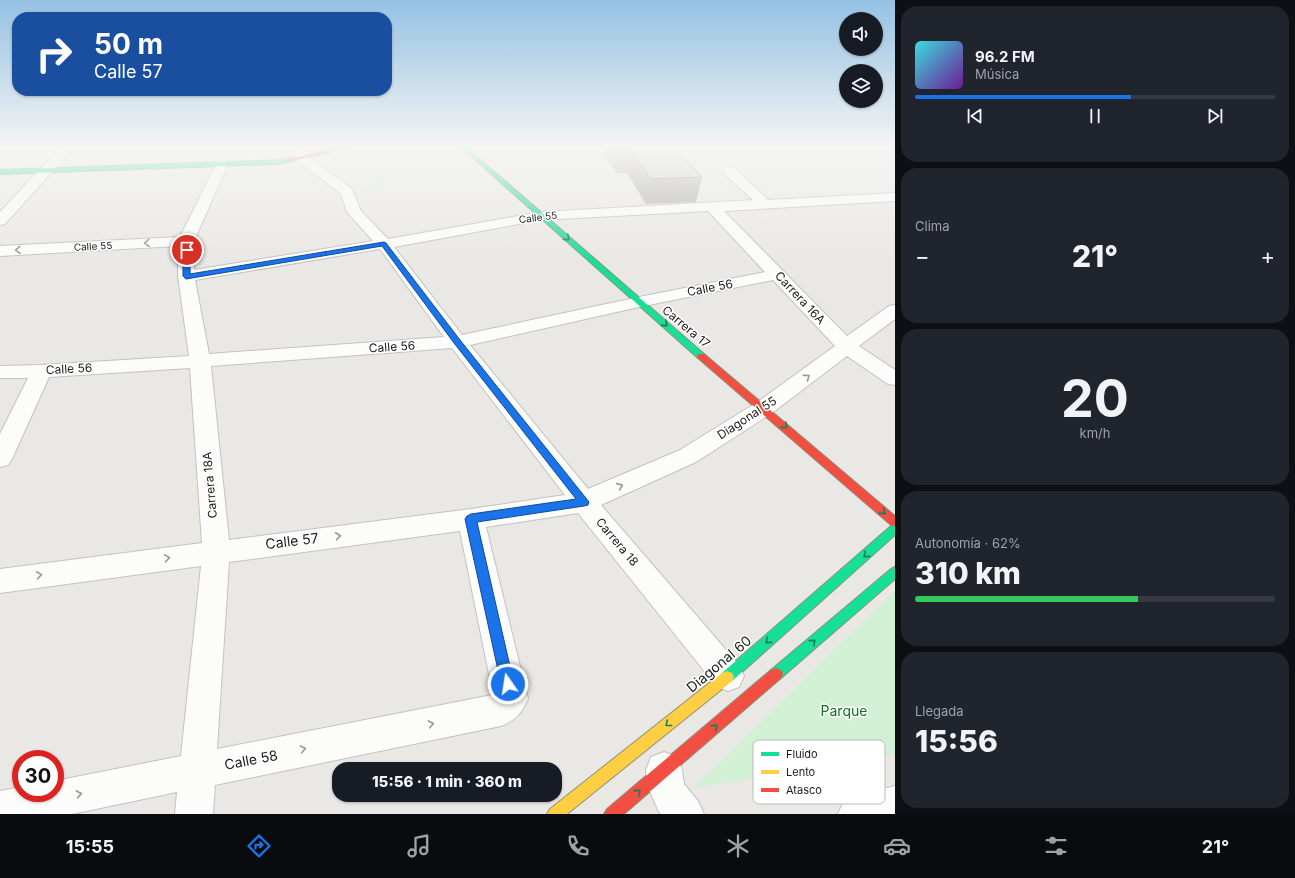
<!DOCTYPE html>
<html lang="es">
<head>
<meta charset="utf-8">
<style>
	:root { --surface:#171b24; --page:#20242c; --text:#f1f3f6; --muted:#9ea1a6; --line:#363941; --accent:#1a73e8 }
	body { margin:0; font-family:Inter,sans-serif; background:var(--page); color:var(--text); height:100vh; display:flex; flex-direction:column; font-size:15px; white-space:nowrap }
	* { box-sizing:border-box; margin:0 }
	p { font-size:13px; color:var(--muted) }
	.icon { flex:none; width:22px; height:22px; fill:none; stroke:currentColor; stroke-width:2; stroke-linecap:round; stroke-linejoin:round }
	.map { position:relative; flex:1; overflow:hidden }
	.sheet { display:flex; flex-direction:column; gap:6px; padding:6px; background:#0d0f14; width:400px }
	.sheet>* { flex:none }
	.banner { position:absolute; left:12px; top:12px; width:380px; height:84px; border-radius:16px; box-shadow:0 1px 3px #0004; background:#1a4fa0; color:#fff; overflow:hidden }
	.fabs { position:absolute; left:839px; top:12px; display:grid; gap:8px }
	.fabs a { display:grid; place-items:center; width:44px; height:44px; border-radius:50%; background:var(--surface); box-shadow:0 1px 3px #0004; font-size:20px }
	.speed { position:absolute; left:12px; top:750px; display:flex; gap:8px; font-size:20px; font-weight:700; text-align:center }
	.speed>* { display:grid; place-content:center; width:52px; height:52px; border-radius:50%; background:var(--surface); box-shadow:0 1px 3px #0004; line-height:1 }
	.speed .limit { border:6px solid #d22; background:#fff; color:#111 }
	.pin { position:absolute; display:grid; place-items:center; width:34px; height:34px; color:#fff; margin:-17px; border:2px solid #fff; border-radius:50%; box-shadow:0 1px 4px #0007 }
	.me { position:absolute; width:44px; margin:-22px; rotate:347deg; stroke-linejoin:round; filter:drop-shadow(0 0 3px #0008) }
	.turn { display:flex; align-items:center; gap:14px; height:84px; padding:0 16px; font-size:18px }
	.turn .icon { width:52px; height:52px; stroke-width:2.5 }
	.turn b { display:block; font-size:28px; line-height:34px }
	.big { font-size:30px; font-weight:800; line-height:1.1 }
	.sheet .card { flex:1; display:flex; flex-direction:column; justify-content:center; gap:6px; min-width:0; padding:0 14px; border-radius:16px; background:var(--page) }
	.sheet .dial { align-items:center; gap:0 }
	.dial b { font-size:52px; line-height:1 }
	.song { display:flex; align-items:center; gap:12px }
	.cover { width:48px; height:48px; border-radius:6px; background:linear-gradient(135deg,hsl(180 70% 55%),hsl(280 70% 35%)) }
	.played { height:4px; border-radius:2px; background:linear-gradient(90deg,var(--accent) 60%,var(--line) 60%) }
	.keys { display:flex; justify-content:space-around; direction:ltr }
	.heat { display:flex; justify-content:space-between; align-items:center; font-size:22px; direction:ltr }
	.charge { height:6px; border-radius:3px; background:linear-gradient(90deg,#34c759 62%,var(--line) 0) }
	.trip { position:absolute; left:332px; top:762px; width:230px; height:40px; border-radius:16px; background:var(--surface); box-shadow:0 1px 3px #0004; font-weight:800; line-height:40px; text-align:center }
	.menu { display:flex; height:64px; justify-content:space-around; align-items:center; background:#090b0e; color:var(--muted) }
	.menu .icon { width:28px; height:28px }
	.menu .active { color:var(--accent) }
	.menu b { font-size:18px; color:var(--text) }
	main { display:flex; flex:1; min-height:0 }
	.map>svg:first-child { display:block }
	.park { fill:#d2f0d3 }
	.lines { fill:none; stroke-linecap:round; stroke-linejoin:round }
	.street-casing { stroke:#c2c2c0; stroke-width:2 }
	.fast-casing { stroke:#8f927d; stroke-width:2 }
	.slow-casing { stroke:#8f927d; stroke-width:2 }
	.jam-casing { stroke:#8f927d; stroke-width:2 }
	.path { stroke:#d5c7c5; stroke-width:1.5; stroke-dasharray:1 1; stroke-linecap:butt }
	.street { fill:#fcfcfb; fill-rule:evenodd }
	.fast { fill:#16e098; fill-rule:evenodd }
	.slow { fill:#ffcf43; fill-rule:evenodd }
	.jam { fill:#f24e42; fill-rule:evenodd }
	.wall { fill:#b3b1af }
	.building { fill:#d0cecb; stroke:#92908e }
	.oneway { stroke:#187e5a }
	.oneway2 { stroke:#979796 }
	.route { fill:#1a73e8; stroke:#114b97 }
	.labels { text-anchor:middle; stroke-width:3; stroke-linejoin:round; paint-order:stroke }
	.far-street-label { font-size:10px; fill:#1b1b1b; stroke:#fff }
	.street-label { font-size:12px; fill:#1b1b1b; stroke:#fff }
	.near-street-label { font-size:14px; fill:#1b1b1b; stroke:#fff }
	.near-park-label { font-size:14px; fill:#11721b; stroke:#fff }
	.key { fill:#fff; stroke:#bbb; stroke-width:1 }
	.key-label { font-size:11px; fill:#1b1b1b }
</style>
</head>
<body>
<main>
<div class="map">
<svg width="895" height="814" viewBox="0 0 895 814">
	<rect width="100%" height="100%" fill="#e9e8e4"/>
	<!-- park -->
	<g class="park">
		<polygon points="381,181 384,185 362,194 360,186"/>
		<polygon points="895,591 895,754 693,788"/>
	</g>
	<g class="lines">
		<defs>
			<g id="street">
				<polygon points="60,148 73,148 5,224 0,225 0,212"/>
				<path d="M295 148H307V156L352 189 361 211 388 239 541 212 753 200 724 173 723 170 724 167H734L768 200 895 193V201L724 211 847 336 889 306 895 305V319L859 346 895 370V385L888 384 847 356 772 413 696 462 601 505 739 665 744 676 739 687 728 691 717 687 578 513 486 527 528 699C521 714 516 720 501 726L215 785 213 814H175L177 792 72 814H0V791L21 787V793H55V781L181 756 201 566 0 593V569L202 543 190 368 49 377 12 459 8 465 0 467V434L28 378H0V366L41 365 189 356 178 276V246L0 256V246L180 237 216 164 218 161H226L228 164 194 241V270L373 241 347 212 341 194 297 160 295 157ZM708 211 765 272 639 297 462 335 394 247 541 220ZM380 249 444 337 209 354 195 280ZM773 280 835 346 756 403 680 450 588 489 470 345 639 307ZM452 348 565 495 471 509 229 540 211 366ZM460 531 493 694 492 695 217 749 229 562Z"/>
				<polygon points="664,752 677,757 682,770 684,784 698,801 704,814 661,814 659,812 647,785 646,770 651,757"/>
				<polygon points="895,786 895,814 838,814 844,801 857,795"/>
			</g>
			<g id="fast">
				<polygon points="462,148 467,148 704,354 705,356 704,358 698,358"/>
				<polygon points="288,158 290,159 290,161 279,164 0,174 0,170 279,160"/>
				<polygon points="895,525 895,535 732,681 727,683 722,681 720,677 722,673 891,526"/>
				<polygon points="895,567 895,579 781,678 776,680 771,678 769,674 771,670 891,569"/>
			</g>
			<polygon id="slow" points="727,671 732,673 734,677 732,681 567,814 547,814 550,809 722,673"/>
			<g id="jam">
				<polygon points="337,148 347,148 288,162 285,160"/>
				<polygon points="698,354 704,354 895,516 895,526 891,525 698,358 697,356"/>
				<polygon points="776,668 781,670 783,674 781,678 624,814 604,814 607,809 771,670"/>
			</g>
		</defs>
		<!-- street casing -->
		<use href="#street" class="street-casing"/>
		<!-- fast casing -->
		<use href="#fast" class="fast-casing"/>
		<!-- slow casing -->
		<use href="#slow" class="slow-casing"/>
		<!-- jam casing -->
		<use href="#jam" class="jam-casing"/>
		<!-- path -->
		<polyline class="path" points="701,148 702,151 717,161"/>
		<!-- street -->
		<use href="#street" class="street"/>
		<!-- fast -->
		<use href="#fast" class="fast"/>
		<!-- slow -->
		<use href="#slow" class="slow"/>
		<!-- jam -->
		<use href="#jam" class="jam"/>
	</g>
	<!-- wall -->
	<polygon class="wall" points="604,148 675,148 702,177 696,202 646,204 627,173 617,173 603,155"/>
	<!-- building -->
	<polygon class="building" points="619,148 675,148 702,177 651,179 631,150 620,150"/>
	<!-- one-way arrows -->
	<defs><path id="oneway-chevron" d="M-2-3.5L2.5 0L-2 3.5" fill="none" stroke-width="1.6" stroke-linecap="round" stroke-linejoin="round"/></defs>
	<g class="oneway">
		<use href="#oneway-chevron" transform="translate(567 238) rotate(41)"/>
		<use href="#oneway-chevron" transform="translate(665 324) rotate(40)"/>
		<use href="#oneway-chevron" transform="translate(785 426) rotate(41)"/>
		<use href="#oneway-chevron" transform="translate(883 512) rotate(41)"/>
		<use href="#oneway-chevron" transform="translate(866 555) rotate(139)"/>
		<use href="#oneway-chevron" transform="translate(768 641) rotate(139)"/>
		<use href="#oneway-chevron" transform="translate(813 642) rotate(-41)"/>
		<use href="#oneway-chevron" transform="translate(668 724) rotate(141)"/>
		<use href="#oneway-chevron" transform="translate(715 727) rotate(-41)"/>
		<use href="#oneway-chevron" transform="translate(638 792) rotate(-40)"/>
	</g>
	<g class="oneway2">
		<use href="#oneway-chevron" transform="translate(147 243) rotate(177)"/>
		<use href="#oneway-chevron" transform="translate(18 250) rotate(177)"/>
		<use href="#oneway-chevron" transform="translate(807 377) rotate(-36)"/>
		<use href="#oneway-chevron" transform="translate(620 486) rotate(-24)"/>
		<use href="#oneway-chevron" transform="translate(338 536) rotate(-7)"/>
		<use href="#oneway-chevron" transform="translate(167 558) rotate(-8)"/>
		<use href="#oneway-chevron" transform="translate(39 575) rotate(-8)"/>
		<use href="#oneway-chevron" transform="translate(431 724) rotate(-11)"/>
		<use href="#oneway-chevron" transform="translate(303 749) rotate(-11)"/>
		<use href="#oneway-chevron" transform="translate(79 794) rotate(-11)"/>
	</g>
	<!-- sky -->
	<linearGradient id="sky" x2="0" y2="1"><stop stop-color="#95c1e3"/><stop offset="0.56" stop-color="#f5f5f3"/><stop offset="1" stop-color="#f5f5f3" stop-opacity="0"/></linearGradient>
	<rect width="895" height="262" fill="url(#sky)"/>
	<!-- route -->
	<polygon class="route" points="384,242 386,243 460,340 589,502 588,505 584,506 477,522 514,684 512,689 508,690 503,689 501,684 465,519 467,516 471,514 576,499 454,343 382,246 186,279 183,276 183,250 187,248 190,250 190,274"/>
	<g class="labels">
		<!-- far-street labels -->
		<g class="far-street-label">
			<text transform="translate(538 217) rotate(-7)" y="4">Calle 55</text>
			<text transform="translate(93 246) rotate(-3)" y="4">Calle 55</text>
		</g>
		<!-- street labels -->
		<g class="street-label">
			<text transform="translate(710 288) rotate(-11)" y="4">Calle 56</text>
			<text transform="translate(800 298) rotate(47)" y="4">Carrera 16A</text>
			<text transform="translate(686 327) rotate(40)" y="4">Carrera 17</text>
			<text transform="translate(392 347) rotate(-4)" y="4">Calle 56</text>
			<text transform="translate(69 369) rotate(-3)" y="4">Calle 56</text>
			<text transform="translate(747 418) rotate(-33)" y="4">Diagonal 55</text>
			<text transform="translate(210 485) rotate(-95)" y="4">Carrera 18A</text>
			<text transform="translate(617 542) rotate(50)" y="4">Carrera 18</text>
		</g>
		<!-- near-street labels -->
		<g class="near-street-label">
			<text transform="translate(292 541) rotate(-7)" y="5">Calle 57</text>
			<text transform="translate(719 664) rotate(-40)" y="5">Diagonal 60</text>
			<text transform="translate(251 760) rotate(-11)" y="5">Calle 58</text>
		</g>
		<!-- near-park labels -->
		<g class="near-park-label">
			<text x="844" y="716">Parque</text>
		</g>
	</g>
	<!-- legend -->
	<rect x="753" y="740" width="132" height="64" rx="6" class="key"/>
	<rect x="761" y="752" width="18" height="4" fill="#16e098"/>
	<rect x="761" y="770" width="18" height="4" fill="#ffcf43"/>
	<rect x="761" y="788" width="18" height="4" fill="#f24e42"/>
	<g class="key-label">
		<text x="786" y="758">Fluido</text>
		<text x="786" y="776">Lento</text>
		<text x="786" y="794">Atasco</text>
	</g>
</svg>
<div class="fabs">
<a><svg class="icon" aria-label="sound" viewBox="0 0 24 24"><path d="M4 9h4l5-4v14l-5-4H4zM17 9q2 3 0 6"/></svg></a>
<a><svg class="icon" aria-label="layers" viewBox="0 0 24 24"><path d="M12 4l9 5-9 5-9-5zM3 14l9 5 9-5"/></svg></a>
</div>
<div class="speed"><div class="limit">30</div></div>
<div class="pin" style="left:187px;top:250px;background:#d93025"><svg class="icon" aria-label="arrive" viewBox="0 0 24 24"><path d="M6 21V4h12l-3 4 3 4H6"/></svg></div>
<svg class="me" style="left:508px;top:684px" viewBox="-20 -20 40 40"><circle r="17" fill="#1a73e8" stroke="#fff" stroke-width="3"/><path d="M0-11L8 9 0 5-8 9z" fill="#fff"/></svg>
<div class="trip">15:56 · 1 min · 360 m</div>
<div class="banner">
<div class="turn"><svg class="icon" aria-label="right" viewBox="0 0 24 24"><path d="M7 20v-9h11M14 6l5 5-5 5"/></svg><div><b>50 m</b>Calle 57</div></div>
</div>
</div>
<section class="sheet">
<div class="card">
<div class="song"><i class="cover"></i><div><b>96.2 FM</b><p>Música</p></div></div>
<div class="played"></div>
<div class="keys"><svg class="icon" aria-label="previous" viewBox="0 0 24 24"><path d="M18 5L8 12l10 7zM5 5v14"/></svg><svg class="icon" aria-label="pause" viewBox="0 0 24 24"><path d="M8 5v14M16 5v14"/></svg><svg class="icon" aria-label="next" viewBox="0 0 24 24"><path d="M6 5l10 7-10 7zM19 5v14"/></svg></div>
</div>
<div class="card"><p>Clima</p>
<div class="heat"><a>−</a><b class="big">21°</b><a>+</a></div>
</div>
<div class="card dial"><b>20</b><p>km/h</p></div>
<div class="card"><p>Autonomía · 62%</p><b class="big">310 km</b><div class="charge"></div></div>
<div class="card"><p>Llegada</p><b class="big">15:56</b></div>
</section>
</main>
<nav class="menu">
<b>15:55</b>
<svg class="icon active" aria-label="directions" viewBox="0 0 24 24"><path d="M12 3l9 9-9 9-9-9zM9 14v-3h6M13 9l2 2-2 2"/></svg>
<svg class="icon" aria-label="music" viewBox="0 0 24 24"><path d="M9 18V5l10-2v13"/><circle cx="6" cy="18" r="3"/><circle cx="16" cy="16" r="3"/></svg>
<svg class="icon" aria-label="phone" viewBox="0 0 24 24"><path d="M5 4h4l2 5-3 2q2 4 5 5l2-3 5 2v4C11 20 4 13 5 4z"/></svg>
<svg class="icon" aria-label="climate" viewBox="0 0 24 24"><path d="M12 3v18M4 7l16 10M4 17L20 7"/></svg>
<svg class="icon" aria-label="car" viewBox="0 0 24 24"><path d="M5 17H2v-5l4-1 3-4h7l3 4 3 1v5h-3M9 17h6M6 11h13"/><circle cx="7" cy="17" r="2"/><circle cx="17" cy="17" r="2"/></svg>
<svg class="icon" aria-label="filters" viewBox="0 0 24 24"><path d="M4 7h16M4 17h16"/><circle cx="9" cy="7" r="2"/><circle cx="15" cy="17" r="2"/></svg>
<b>21°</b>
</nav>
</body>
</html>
